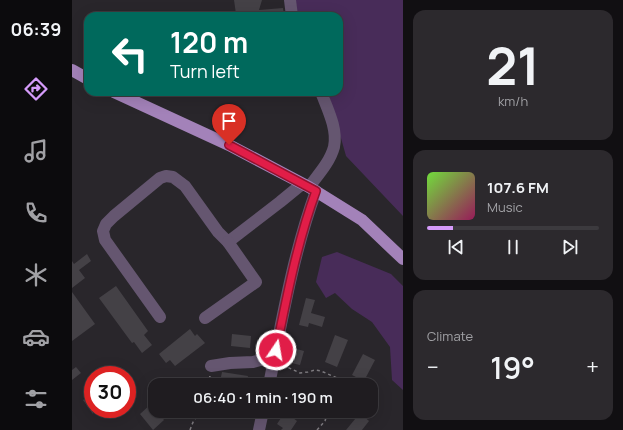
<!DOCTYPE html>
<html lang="en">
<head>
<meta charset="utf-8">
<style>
	:root { --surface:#1f1c20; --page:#2c292d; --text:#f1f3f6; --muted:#a1a1a5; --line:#3c3a3e; --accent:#d59bfa }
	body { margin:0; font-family:Manrope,sans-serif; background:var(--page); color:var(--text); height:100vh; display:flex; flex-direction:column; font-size:15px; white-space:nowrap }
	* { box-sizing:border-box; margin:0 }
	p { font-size:13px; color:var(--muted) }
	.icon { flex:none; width:22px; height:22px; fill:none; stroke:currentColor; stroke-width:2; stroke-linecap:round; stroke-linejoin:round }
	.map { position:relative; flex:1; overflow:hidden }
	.drawer { display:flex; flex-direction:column; gap:10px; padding:10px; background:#110f12; width:220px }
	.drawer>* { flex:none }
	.guide { position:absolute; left:12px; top:12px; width:259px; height:84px; border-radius:12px; box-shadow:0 4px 16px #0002,0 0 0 1px var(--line); background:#00695c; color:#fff; overflow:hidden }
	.speed { position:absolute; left:12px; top:366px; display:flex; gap:8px; font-size:20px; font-weight:700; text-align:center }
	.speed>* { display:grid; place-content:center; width:52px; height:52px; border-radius:50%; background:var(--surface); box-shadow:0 4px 16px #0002,0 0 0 1px var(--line); line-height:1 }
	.speed .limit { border:6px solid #d22; background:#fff; color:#111 }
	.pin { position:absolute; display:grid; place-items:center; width:34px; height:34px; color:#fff; margin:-41px -17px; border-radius:50% 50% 50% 0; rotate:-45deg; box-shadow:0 0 4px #0007 }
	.pin .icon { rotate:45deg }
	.me { position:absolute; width:44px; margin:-22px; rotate:12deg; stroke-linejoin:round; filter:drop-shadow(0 0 3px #0008) }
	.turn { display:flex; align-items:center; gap:14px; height:84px; padding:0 20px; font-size:18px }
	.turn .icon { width:52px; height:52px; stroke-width:2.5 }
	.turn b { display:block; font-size:28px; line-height:34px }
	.big { font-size:30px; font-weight:600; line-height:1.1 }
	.drawer .tile { flex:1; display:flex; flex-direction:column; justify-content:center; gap:6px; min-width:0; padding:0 14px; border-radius:12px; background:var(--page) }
	.drawer .dial { align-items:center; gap:0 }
	.dial b { font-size:52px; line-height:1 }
	.song { display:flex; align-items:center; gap:12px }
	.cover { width:48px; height:48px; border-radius:6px; background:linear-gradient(135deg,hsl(100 70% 55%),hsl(330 70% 35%)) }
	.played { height:4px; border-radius:2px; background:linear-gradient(90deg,var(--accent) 15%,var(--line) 15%) }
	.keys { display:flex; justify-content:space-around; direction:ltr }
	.heat { display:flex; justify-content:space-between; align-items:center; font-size:22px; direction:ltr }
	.trip { position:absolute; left:76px; top:378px; width:230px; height:40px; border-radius:12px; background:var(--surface); box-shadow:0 4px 16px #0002,0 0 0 1px var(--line); font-weight:600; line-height:40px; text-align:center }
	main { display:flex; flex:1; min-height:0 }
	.dock { display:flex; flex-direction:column; width:72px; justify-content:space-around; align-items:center; background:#0c0b0d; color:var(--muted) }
	.dock .icon { width:28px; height:28px }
	.dock .selected { color:var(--accent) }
	.dock b { font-size:18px; color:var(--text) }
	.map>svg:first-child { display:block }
	.green { fill:#482c59 }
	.building { fill:#444146 }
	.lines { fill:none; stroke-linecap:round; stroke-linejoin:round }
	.path { stroke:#7f7c81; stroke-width:1.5; stroke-dasharray:3 3; stroke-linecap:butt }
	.minor { stroke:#655670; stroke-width:12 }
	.major { stroke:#a382b9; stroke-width:12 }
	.route-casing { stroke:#92132f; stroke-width:10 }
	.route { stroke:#e11d48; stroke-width:7 }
</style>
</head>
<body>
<main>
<nav class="dock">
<b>06:39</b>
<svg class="icon selected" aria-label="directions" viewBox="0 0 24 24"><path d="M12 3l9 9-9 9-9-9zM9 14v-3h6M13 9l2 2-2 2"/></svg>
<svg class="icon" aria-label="music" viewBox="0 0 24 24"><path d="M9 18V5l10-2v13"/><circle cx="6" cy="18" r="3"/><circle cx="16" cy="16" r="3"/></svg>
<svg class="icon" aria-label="phone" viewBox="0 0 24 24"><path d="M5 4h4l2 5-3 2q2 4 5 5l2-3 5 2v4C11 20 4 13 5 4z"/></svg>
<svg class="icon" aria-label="climate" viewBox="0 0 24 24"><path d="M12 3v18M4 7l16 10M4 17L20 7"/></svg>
<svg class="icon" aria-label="car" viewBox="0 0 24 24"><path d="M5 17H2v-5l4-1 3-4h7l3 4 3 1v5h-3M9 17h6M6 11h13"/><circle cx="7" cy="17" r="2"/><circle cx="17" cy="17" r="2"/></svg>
<svg class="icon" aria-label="filters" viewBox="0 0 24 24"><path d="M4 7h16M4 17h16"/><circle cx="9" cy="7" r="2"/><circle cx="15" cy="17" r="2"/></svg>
</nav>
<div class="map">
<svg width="331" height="430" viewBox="0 0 331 430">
	<rect width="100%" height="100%" fill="#29262b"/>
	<!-- green -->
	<g class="green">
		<polygon points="223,0 331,0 331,216 274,156 256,92 267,92 267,16 226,16"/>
		<polygon points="265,252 319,274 331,286 331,390 320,380 318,347 300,322 280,309 263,293 254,298 244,282 250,257"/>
	</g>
	<!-- building -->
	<g class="building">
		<polygon points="162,0 190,0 187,10 211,8 212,16 178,16 178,12 164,14"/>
		<polygon points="15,254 19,261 7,270 13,278 0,288 0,261 2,264"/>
		<polygon points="44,286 76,331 72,335 80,345 70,353 62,342 60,343 27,298"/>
		<polygon points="0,292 23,324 0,341"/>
		<polygon points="234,298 243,300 239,313 253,317 250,327 237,323 236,327 227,325"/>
		<polygon points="118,329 123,336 125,334 133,343 103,366 98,360 94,363 87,354"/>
		<polygon points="160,334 179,336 178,348 159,346"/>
		<polygon points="263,335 276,340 265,367 253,362"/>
		<polygon points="213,344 217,345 217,347 232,351 228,365 215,362 217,357 210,355"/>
		<polygon points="291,354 303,360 292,381 280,375"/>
		<polygon points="4,367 9,373 0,380 0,370"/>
		<polygon points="150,372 176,376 174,385 161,385 148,382"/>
		<polygon points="21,394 21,414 11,400"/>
		<polygon points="79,404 83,409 83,411 85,411 92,420 81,430 68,414"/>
		<polygon points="213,412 225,421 219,430 209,430 211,428 205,424"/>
		<polygon points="288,413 297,421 290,430 274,430"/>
	</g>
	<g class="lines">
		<!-- path -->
		<g class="path">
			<polyline points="211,365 228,373 236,372 243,370 249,371 281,385"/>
			<polyline points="137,385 138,375"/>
			<polyline points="262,385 263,378"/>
			<path d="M118 430C121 422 122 417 130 414L131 411"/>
			<polyline points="245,430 253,421 256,411"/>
		</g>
		<!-- minor -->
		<g class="minor">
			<polyline points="218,0 220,16"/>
			<path d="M237 187C246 175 258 162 262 147 266 129 255 108 249 92"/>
			<polyline points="88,317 33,240 31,231 34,224 42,216 88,178 94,176 101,177 113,186 146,232 156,242 208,202 230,184"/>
			<polyline points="133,318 184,282 156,242"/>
			<polyline points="139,366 158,363 181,362 192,359 204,350"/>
			<path d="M197 385C210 320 221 254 244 191"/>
			<polyline points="187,430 191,411"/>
		</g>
		<!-- major -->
		<g class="major">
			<polyline points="0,70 16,79"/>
			<polyline points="42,92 157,145 237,187 290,220 331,259"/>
		</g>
	</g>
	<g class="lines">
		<defs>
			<path id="route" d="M157 145 244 191C225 243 215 296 204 350"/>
		</defs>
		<!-- route casing -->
		<use href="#route" class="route-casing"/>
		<!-- route -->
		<use href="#route" class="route"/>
	</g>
</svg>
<div class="speed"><div class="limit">30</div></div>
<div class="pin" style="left:157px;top:145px;background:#d93025"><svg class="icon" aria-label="arrive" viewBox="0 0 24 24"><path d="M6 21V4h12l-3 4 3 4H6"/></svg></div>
<svg class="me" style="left:204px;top:350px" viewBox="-20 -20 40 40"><circle r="17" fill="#e11d48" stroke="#fff" stroke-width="3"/><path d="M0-11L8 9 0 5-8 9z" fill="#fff"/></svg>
<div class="trip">06:40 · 1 min · 190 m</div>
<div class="guide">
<div class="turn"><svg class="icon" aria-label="left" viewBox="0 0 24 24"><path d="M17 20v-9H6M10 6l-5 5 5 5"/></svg><div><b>120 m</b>Turn left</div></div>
</div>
</div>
<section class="drawer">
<div class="tile dial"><b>21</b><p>km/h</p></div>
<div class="tile">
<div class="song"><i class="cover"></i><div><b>107.6 FM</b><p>Music</p></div></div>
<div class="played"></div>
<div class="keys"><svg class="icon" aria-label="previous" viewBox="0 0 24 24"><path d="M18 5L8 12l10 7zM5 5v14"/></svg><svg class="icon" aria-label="pause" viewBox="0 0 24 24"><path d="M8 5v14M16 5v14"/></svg><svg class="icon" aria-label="next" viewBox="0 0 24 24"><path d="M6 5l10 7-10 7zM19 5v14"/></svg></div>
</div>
<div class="tile"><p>Climate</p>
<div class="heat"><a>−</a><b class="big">19°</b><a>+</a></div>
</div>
</section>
</main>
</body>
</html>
